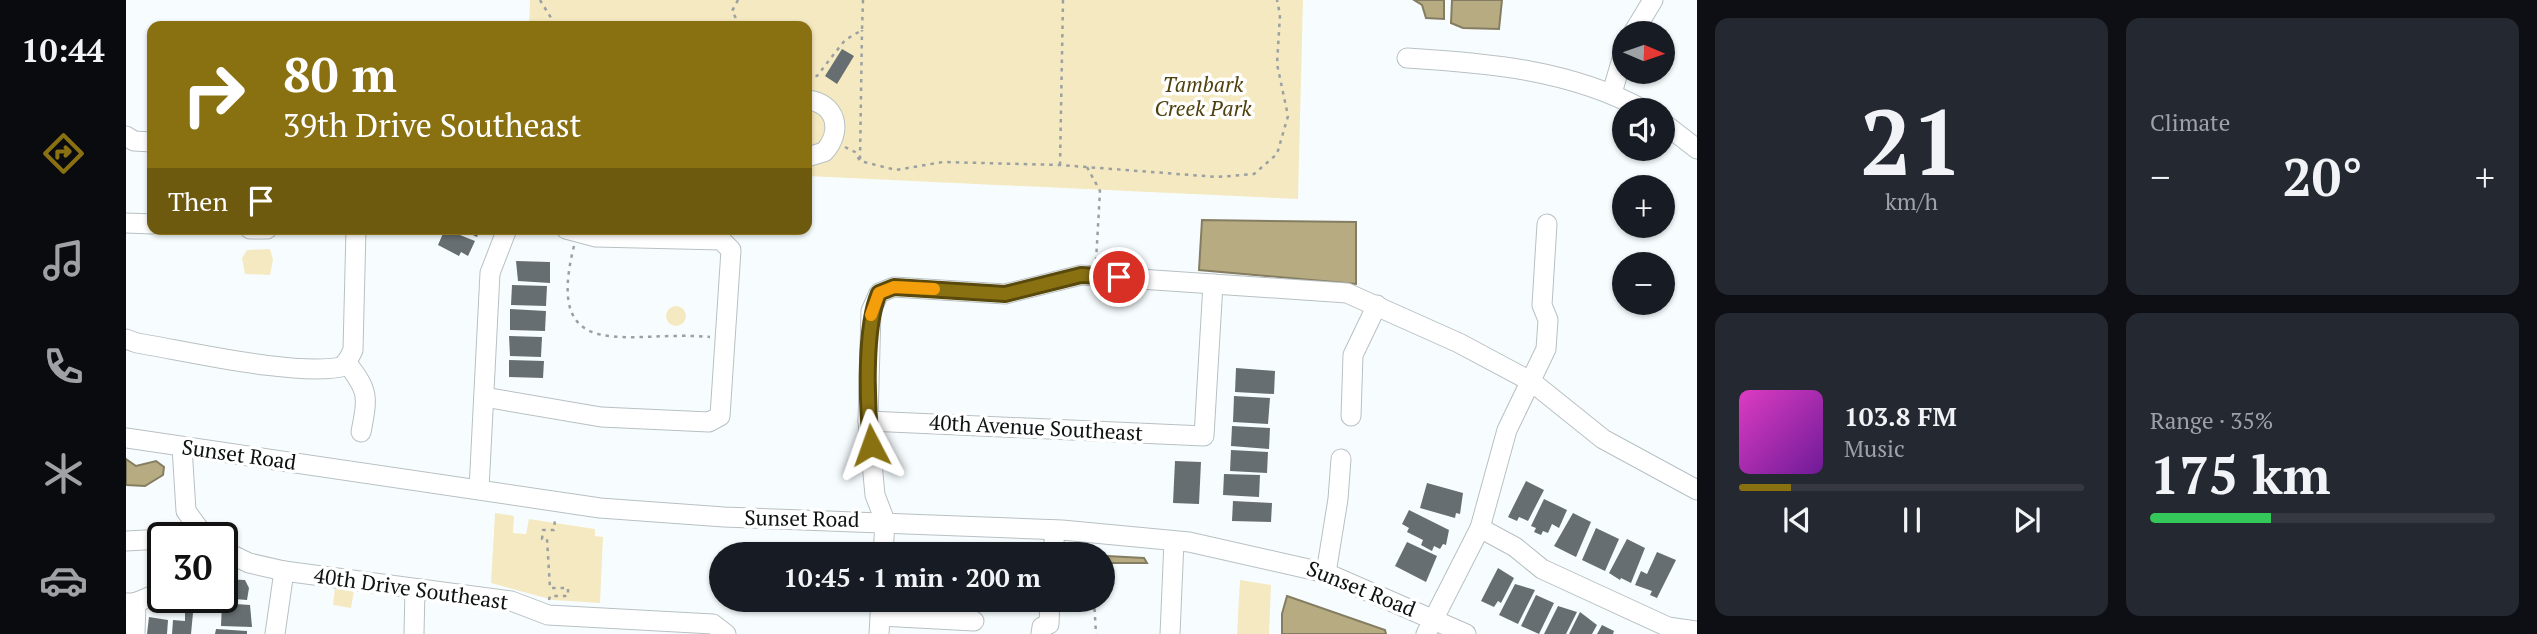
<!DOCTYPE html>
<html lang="en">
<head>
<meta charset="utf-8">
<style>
	:root { --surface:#171b24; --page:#242831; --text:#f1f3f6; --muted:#9ea1a6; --line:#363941; --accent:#897112 }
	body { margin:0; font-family:"PT Serif",serif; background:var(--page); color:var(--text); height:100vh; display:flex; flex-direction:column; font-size:26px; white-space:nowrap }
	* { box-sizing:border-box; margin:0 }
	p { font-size:23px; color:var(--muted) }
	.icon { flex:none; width:38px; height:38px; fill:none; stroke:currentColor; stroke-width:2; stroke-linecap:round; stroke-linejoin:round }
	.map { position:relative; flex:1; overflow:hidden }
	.panel { display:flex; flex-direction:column; gap:18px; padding:18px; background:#0d0f14; width:840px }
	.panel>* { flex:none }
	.hud { position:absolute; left:21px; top:21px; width:665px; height:214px; border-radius:14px; box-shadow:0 2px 5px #0004; background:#897112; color:#fff; overflow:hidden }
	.needle { width:46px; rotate:92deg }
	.buttons { position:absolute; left:1486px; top:21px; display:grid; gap:14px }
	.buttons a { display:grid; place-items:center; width:63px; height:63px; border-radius:50%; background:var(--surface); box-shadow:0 2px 5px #0004; font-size:35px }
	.speed { position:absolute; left:21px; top:522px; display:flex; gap:14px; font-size:35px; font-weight:700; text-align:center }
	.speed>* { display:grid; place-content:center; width:91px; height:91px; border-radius:50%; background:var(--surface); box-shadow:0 2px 5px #0004; line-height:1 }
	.speed .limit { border:4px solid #111; border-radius:10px; background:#fff; color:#111 }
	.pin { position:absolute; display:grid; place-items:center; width:60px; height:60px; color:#fff; margin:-30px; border:4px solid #fff; border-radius:50%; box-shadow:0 2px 7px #0007 }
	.me { position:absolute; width:77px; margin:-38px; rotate:356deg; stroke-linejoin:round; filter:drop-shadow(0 0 5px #0008) }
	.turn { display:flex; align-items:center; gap:24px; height:147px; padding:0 21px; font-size:32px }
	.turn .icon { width:91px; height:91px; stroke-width:2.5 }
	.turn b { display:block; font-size:49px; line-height:60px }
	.then { display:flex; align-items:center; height:66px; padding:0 21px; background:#0003; gap:14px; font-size:26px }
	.big { font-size:52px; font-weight:600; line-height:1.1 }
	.panel .card { flex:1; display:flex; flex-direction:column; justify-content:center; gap:10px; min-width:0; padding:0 24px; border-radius:14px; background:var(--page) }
	.panel .dial { align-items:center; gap:0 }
	.dial b { font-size:91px; line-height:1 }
	.song { display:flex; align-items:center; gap:21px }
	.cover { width:84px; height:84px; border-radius:10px; background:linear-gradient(135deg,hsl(310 70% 55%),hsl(280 70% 35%)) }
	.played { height:7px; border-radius:4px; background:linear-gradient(90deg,var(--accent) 15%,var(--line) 15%) }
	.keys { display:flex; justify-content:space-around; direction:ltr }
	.heat { display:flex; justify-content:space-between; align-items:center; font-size:38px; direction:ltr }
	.charge { height:10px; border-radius:5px; background:linear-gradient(90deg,#34c759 35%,var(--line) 0) }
	.panel .tiles { flex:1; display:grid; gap:18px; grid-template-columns:repeat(2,1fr) }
	.trip { position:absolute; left:583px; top:542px; width:406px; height:70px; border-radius:35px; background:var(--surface); box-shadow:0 2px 5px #0004; font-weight:600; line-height:70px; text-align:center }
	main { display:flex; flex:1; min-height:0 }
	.tab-bar { display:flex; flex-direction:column; width:126px; justify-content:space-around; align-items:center; background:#090b0e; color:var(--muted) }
	.tab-bar .icon { width:49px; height:49px }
	.tab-bar .on { color:var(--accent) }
	.tab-bar b { font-size:32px; color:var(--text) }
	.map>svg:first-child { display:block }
	.green { fill:#f5e9c1 }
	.water { fill:#b7ab82; stroke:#857d61; stroke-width:2 }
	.building { fill:#666e71 }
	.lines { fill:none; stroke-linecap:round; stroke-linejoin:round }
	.minor-casing { stroke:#b8c0c3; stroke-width:21 }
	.path { stroke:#9ba0a1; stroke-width:2.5; stroke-dasharray:3.5 5; stroke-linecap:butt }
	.minor { stroke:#fff; stroke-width:19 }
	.route-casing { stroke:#59490c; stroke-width:18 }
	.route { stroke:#897112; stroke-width:12 }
	.slow { stroke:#f59e0b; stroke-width:12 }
	.labels { text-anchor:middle; stroke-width:7; stroke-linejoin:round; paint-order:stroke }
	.park-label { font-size:21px; font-style:italic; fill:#4f410d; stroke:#fff }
	.street-label { font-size:21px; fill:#0f1213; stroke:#fff }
</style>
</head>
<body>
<main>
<nav class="tab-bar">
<b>10:44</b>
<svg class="icon on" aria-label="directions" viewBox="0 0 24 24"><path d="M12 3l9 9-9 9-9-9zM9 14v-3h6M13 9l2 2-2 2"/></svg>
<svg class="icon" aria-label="music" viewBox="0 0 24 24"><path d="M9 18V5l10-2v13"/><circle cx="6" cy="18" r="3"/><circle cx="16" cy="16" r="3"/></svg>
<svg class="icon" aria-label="phone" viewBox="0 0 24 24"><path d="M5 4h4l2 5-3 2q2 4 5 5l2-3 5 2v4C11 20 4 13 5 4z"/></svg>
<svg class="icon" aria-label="climate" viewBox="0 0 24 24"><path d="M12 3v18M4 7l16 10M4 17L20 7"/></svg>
<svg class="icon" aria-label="car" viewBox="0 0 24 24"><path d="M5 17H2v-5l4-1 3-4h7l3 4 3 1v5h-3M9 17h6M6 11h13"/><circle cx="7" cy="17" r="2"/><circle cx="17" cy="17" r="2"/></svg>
</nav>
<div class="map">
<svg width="1571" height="634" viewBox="0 0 1571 634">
	<rect width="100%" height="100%" fill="#f7fdff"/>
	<!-- green -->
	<g class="green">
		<polygon points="404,0 1177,0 1172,199 681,176 681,26 403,26"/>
		<polygon points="144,249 147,260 144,275 119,274 116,258 121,250"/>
		<circle cx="550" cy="316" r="10"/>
		<polygon points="369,513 388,516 387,533 400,534 403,519 469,529 469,536 477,537 474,603 427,600 365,583"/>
		<polygon points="1114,580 1145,585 1143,634 1111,634"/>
		<polygon points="209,588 228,591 225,608 207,605"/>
	</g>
	<!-- water -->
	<g class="water">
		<polygon points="1288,0 1318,0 1318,19 1300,18 1296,5"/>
		<polygon points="1326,0 1376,0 1373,29 1337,28 1325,23"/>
		<polygon points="1076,220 1230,222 1230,284 1073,270"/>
		<polygon points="0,459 10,466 30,461 38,467 37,475 19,486 0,485"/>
		<polygon points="981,556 1018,558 1021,563 982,563 977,585 977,557"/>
		<polygon points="1161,596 1259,630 1260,634 1156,634 1156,614"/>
	</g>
	<!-- building -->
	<g class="building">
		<polygon points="716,49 728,56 711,84 699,76"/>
		<polygon points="319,229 349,241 342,256 335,252 333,256 312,245"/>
		<polygon points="334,229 354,229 351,237"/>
		<polygon points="390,261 424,262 424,283 392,281"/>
		<polygon points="386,285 421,286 420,306 385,305"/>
		<polygon points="384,309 420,311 419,331 384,330"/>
		<polygon points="383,336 416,337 415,357 384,356"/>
		<polygon points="383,360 418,361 417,378 383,377"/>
		<polygon points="1110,368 1149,371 1148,394 1109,392"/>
		<polygon points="1108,396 1144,398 1142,424 1107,422"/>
		<polygon points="1106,426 1144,428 1143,449 1105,446"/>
		<polygon points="1105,450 1142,452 1141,473 1104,471"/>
		<polygon points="1049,461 1075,462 1073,504 1047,503"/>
		<polygon points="1098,474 1134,475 1133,497 1097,495"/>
		<polygon points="1400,481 1418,490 1402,521 1393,517 1391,521 1382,517"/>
		<polygon points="1301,483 1337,493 1334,514 1330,513 1329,518 1294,508"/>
		<polygon points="1418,499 1441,510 1433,528 1426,524 1422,533 1417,531 1415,535 1408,532 1410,528 1405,526"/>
		<polygon points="1107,501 1146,503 1145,522 1106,521"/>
		<polygon points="1283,510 1323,530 1320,545 1317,544 1314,549 1308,546 1306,551 1295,545 1297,540 1281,532 1283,528 1276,524"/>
		<polygon points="1447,513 1465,522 1450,557 1428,546"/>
		<polygon points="1470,528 1493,539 1479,571 1456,560"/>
		<polygon points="1501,539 1519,548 1505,583 1495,578 1494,580 1483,573"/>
		<polygon points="1281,542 1311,556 1300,582 1269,566"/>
		<polygon points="1531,552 1550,560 1531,598 1524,595 1526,591 1509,585 1515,571 1521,574"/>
		<polygon points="1372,568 1388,578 1375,603 1372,601 1368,607 1355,601"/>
		<polygon points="96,579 119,580 123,588 121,600 96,598"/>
		<polygon points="1389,584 1409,590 1392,624 1373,615"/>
		<polygon points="1410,595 1428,603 1413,634 1395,626"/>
		<polygon points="96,603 124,605 126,627 95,626"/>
		<polygon points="1432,606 1451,612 1440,634 1418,634"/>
		<polygon points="59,612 67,613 65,634 46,634 47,620 59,621"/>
		<polygon points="1454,612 1471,625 1466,634 1443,634"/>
		<polygon points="23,617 42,620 41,634 21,634"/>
		<polygon points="1476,625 1488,631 1487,634 1471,634"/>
		<polygon points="90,629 121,631 121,634 89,634"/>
	</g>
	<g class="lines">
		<defs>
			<g id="minor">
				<polyline points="1507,33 1527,0"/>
				<path d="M1281 58C1363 63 1445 70 1518 110"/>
				<polyline points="1486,93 1498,52"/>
				<path d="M681 100C711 103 717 132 698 152L681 157"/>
				<polyline points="1536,122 1571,149"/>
				<polyline points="0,136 8,141 26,142"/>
				<polyline points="0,223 26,224"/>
				<polyline points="124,229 141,229"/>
				<path d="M0 339 11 343C60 351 176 378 219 366L227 350 230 229"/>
				<path d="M220 362C243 391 242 396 235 432"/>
				<polyline points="358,397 475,417 583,422 594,416 605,250 595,240 470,237 440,229"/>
				<polyline points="1225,416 1227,355 1251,305"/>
				<polyline points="742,421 1078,436 1087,284"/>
				<polyline points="0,438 474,508 598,517 936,530 1063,542 1200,573 1340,634"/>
				<polyline points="56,447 60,511 79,537"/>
				<polyline points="353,489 364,273 381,229"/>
				<polyline points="1354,528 1389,547 1416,569 1542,627 1571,631"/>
				<polyline points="0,541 37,539"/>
				<polyline points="96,550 123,563 158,571 385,601 422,615 587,624 600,634"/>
				<polyline points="757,555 759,521 749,495 742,421 745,311 753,293 768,287 879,294 955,275 1221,293 1333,343 1406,382 1477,439 1571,490"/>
				<polyline points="927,555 929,530"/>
				<polyline points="1200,573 1212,499 1215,459"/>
				<polyline points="0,603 9,603 37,591"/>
				<polyline points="754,616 848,621"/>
				<polyline points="9,634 10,602"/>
				<polyline points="149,634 158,571"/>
				<polyline points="288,634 289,589"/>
				<polyline points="753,634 755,600"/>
				<polyline points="915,634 916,627 923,624 924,600"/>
				<polyline points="1044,634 1048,541"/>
				<polyline points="1300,634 1354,528 1381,430 1420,349 1422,320 1416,305 1421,224"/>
			</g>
		</defs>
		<!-- minor casing -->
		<use href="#minor" class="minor-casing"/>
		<!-- path -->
		<g class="path">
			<polyline points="414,0 430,26"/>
			<polyline points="612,0 606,11 614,26"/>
			<polyline points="681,75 691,76 719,40 736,30 737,0"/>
			<polyline points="719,147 729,152 734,161 770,170 817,162 934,165 1091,177 1128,174 1151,154 1162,116 1151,64 1154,15 1151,0"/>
			<polyline points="734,159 736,30"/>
			<polyline points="934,165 937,0"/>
			<polyline points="961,167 974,191 970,261"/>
			<path d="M448 246C417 369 505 329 584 337"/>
			<polyline points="423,600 424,596 442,596 442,588 424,588 421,539 416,539 417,530 428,530 429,519"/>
			<polyline points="968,600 970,634"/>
		</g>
		<!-- minor -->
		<use href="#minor" class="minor"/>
	</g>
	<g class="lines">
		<defs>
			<path id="route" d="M745 445C741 405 738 328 753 293L768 287 879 294 955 275 993 277"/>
		</defs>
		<!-- route casing -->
		<use href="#route" class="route-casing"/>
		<!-- route -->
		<use href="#route" class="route"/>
		<!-- slow -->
		<polyline class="slow" points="745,315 753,293 768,287 808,289"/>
	</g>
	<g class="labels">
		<!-- park labels -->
		<g class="park-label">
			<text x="1077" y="92">Tambark<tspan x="1077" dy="24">Creek Park</tspan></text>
		</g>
		<!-- street labels -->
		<g class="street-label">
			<text transform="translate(910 428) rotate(3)" y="7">40th Avenue Southeast</text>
			<text transform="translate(113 455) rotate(8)" y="7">Sunset Road</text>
			<text transform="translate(676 519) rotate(1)" y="7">Sunset Road</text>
			<text transform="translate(285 589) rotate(8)" y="7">40th Drive Southeast</text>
			<text transform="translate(1235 589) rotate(22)" y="7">Sunset Road</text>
		</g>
	</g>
</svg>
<div class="buttons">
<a><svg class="needle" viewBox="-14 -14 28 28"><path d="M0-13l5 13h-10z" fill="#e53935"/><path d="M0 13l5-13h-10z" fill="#9ea1a6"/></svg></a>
<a><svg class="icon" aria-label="sound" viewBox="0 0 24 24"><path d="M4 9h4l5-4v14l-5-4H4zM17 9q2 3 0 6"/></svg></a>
<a>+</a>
<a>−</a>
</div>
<div class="speed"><div class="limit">30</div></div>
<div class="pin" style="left:993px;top:277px;background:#d93025"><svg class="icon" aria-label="arrive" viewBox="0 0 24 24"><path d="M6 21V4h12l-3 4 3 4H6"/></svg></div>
<svg class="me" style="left:745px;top:445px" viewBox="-20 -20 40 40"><path d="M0-17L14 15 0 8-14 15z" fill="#897112" stroke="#fff" stroke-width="4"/></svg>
<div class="trip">10:45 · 1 min · 200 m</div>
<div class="hud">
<div class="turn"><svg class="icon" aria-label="right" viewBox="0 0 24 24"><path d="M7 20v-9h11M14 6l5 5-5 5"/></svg><div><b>80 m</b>39th Drive Southeast</div></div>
<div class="then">Then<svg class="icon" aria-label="arrive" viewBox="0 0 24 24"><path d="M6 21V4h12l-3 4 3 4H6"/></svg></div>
</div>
</div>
<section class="panel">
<div class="tiles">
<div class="card dial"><b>21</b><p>km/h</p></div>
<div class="card"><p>Climate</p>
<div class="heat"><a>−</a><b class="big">20°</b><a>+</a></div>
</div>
<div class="card">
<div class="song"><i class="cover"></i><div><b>103.8 FM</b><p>Music</p></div></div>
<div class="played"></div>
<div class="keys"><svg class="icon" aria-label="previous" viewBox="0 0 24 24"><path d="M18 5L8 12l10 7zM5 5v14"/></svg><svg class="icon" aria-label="pause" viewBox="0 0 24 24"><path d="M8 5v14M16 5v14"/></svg><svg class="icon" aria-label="next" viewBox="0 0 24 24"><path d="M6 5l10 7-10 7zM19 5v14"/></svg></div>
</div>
<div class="card"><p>Range · 35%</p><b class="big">175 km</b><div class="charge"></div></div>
</div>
</section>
</main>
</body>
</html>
